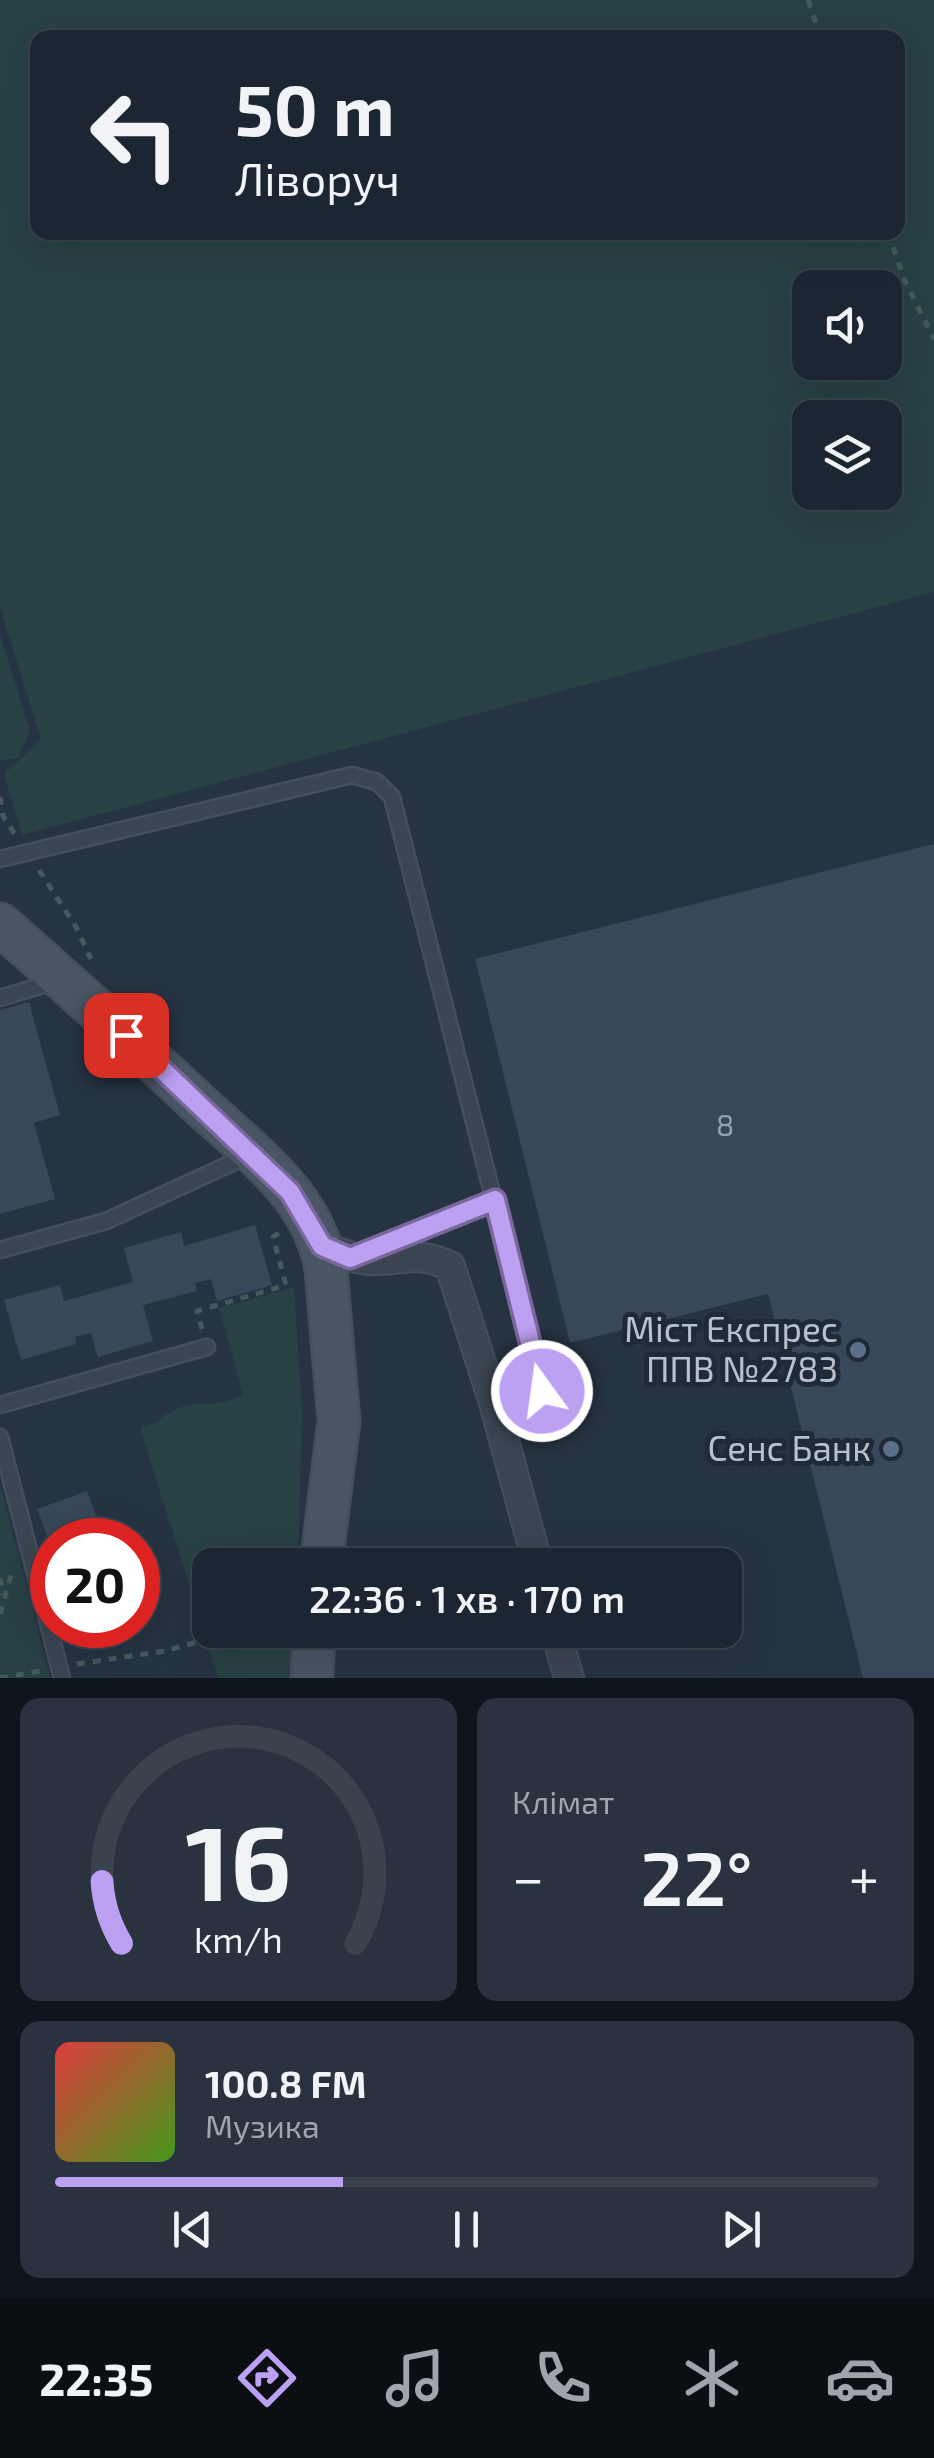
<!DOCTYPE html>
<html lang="uk">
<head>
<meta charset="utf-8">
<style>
	:root { --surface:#1c2632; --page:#29323e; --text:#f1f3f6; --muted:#a0a5ac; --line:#3a434d; --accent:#bca0f2 }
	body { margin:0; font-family:"Exo 2",sans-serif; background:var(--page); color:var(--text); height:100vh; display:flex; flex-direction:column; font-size:38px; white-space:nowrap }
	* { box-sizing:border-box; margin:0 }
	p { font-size:32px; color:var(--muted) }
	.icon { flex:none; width:55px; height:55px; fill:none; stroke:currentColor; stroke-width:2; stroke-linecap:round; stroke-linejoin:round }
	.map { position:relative; height:1678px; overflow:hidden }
	.sheet { display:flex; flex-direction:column; gap:20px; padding:20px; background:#0f151c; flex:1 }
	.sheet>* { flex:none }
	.guide { position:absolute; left:30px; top:30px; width:875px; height:210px; border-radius:20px; box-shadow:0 10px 40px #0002,0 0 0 2px var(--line); background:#1c2632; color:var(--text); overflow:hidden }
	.tools { position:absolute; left:792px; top:270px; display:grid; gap:20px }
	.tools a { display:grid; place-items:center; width:110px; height:110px; border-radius:20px; background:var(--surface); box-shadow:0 10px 40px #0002,0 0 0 2px var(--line); font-size:50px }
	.speed { position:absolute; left:30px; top:1518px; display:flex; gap:20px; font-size:50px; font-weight:700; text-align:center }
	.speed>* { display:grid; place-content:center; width:130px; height:130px; border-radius:50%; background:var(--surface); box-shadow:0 10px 40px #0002,0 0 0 2px var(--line); line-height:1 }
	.speed .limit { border:15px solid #d22; background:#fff; color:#111 }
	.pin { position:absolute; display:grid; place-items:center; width:85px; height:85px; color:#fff; margin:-42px; border-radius:20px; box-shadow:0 5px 15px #0006 }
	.me { position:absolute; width:110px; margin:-55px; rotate:346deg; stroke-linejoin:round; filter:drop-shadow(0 0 8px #0008) }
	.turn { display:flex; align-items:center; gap:35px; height:210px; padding:0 40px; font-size:45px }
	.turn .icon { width:130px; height:130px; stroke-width:2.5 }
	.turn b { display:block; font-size:70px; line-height:85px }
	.big { font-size:75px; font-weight:600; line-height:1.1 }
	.sheet .card { flex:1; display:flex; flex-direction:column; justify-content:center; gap:15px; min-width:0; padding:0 35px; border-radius:20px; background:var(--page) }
	.sheet .dial { align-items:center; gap:0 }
	.dial svg { height:260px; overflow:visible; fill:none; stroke:var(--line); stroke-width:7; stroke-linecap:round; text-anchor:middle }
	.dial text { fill:var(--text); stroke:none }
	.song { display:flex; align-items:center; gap:30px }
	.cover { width:120px; height:120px; border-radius:15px; background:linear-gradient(135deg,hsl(0 70% 55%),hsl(100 70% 35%)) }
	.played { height:10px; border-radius:5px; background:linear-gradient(90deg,var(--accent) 35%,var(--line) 35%) }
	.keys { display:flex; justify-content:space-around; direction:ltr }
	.heat { display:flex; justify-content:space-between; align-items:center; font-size:55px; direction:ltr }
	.sheet .tiles { flex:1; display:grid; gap:20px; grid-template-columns:1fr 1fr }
	.card:last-child { grid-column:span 2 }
	.trip { position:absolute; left:192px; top:1548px; width:550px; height:100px; border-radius:20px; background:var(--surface); box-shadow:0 10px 40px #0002,0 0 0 2px var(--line); font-weight:600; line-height:100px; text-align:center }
	.dock { display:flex; height:160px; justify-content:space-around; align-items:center; background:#0b0f14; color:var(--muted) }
	.dock .icon { width:70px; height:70px }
	.dock .current { color:var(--accent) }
	.dock b { font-size:45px; color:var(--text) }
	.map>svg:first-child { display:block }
	.green { fill:#284144; fill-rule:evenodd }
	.building { fill:#384759 }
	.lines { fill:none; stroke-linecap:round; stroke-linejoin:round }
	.lane-casing { stroke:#444e5c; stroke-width:19 }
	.street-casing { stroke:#444e5c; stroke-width:32 }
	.secondary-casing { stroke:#444e5c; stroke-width:45 }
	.path { stroke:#425a5b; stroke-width:5; stroke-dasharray:8 8; stroke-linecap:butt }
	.lane { stroke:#3b4552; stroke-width:14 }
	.street { stroke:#3b4552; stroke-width:28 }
	.secondary { stroke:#495465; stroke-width:40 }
	.route-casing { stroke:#7a689d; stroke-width:25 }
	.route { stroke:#bca0f2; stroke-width:18 }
	.service-dot { fill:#5c6f8a; stroke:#1f2938; stroke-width:4 }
	.labels { text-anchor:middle; stroke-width:10; stroke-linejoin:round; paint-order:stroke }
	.number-label { font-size:30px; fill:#96a0ae }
	.poi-label { font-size:35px; fill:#b8c0cc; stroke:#1f2938; text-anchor:end }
</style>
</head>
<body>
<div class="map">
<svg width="934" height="1678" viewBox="0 0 934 1678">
	<rect width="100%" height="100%" fill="#263343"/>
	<!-- green -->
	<g class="green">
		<path d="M0 0H934V592L22 835 4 774 41 740 0 607ZM38 38H898V232H38ZM810 288H885V362H810ZM810 418H885V492H810Z"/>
		<polygon points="0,634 30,731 18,758 0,761"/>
		<path d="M294 1287 302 1411 298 1565H210V1630H297L296 1678H218L140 1428 158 1422C175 1402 197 1405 219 1403 227 1402 236 1397 243 1395L219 1308Z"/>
		<polygon points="0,1483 50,1678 0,1678"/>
	</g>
	<!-- building -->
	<g class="building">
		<polygon points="934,844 934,1678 863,1678 768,1294 570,1343 475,959"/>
		<polygon points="29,1002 60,1115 34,1123 55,1199 0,1214 0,1010"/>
		<polygon points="255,1225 272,1285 217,1301 211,1279 195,1283 197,1291 143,1305 153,1341 98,1357 91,1333 75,1337 76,1344 21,1360 4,1300 60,1285 64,1301 133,1282 124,1248 181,1232 184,1246"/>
		<polygon points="87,1491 101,1529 71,1540 52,1540 52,1549 37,1509"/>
	</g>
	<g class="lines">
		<defs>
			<g id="lane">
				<polyline points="0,859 352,775 377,782 392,797 542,1391"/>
				<polyline points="0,998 57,981"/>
				<polyline points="0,1250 106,1221 247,1156"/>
				<polyline points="360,1253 495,1200"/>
				<polyline points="0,1405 207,1347"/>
				<polyline points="0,1437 62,1678"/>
			</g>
			<g id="street">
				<path d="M322 1246C337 1252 352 1259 369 1260 407 1262 411 1249 450 1266L494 1403 538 1565"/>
				<polyline points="555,1630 569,1678"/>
			</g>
			<g id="secondary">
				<path d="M0 924C67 983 133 1042 198 1103 229 1132 265 1160 291 1193 309 1216 321 1240 326 1269L339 1421 321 1565"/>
				<polyline points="312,1678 314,1630"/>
			</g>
		</defs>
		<!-- lane casing -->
		<use href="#lane" class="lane-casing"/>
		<!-- street casing -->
		<use href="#street" class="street-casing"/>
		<!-- secondary casing -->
		<use href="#secondary" class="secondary-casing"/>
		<!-- path -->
		<g class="path">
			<polyline points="808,0 821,38"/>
			<polyline points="888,232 904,279 934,339"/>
			<polyline points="0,797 3,816 16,836"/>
			<polyline points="39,870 76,927 91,959"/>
			<polyline points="202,1329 197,1311 286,1285 273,1237 279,1233"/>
			<polyline points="0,1578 3,1595"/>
			<polyline points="0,1614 13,1568"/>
			<polyline points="77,1664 165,1651 240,1630"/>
			<polyline points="0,1678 41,1671"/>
		</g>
		<!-- lane -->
		<use href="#lane" class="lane"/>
		<!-- street -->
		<use href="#street" class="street"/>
		<!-- secondary -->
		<use href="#secondary" class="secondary"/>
	</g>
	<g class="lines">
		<defs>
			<polyline id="route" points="126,1035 290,1192 322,1246 350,1258 495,1200 542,1391"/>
		</defs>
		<!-- route casing -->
		<use href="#route" class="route-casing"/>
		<!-- route -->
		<use href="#route" class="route"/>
	</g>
	<!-- markers -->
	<g class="service-dot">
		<circle cx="858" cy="1350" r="10"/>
		<circle cx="891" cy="1449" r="10"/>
	</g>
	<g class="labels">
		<!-- number labels -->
		<g class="number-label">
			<text x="725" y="1136">8</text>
		</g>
		<!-- poi labels -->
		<g class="poi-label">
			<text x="838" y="1342">Міст Експрес<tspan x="838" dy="40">ППВ №2783</tspan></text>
			<text x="871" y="1461">Сенс Банк</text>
		</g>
	</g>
</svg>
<div class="tools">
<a><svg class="icon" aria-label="sound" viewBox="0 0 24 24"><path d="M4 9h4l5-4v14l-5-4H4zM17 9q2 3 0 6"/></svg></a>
<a><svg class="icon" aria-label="layers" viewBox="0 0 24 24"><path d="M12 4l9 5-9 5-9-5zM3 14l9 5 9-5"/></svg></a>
</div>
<div class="speed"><div class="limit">20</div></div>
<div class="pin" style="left:126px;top:1035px;background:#d93025"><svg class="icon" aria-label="arrive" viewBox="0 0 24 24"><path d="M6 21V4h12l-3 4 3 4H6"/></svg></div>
<svg class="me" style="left:542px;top:1391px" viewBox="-20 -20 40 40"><circle r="17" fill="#bca0f2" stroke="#fff" stroke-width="3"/><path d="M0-11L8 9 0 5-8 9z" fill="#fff"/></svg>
<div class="trip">22:36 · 1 хв · 170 m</div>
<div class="guide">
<div class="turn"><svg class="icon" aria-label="left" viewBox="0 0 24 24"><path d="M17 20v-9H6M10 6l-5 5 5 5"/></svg><div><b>50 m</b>Ліворуч</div></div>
</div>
</div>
<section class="sheet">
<div class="tiles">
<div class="card dial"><svg viewBox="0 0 100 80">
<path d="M14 69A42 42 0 1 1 86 69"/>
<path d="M14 69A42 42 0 0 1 8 50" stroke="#bca0f2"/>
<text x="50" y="56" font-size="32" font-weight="700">16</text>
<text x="50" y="72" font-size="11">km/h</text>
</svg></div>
<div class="card"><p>Клімат</p>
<div class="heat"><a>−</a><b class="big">22°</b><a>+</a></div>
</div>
<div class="card">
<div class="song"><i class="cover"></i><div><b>100.8 FM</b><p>Музика</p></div></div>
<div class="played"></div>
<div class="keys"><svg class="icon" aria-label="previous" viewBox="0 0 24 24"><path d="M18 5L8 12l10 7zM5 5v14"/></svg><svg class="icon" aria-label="pause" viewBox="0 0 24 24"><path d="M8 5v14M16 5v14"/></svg><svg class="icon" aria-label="next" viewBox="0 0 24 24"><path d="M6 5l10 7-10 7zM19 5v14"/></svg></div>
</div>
</div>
</section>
<nav class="dock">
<b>22:35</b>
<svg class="icon current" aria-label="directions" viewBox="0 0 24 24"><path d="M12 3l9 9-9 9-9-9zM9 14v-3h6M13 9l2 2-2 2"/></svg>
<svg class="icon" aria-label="music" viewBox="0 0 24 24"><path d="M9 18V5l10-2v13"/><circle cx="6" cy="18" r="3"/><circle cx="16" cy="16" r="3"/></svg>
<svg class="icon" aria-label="phone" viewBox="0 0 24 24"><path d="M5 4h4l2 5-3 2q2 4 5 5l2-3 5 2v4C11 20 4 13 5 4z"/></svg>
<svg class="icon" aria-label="climate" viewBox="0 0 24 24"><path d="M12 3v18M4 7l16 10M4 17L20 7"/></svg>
<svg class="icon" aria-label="car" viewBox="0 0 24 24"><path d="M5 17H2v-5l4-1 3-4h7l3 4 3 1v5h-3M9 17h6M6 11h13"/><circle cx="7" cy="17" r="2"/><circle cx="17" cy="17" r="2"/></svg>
</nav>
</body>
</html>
